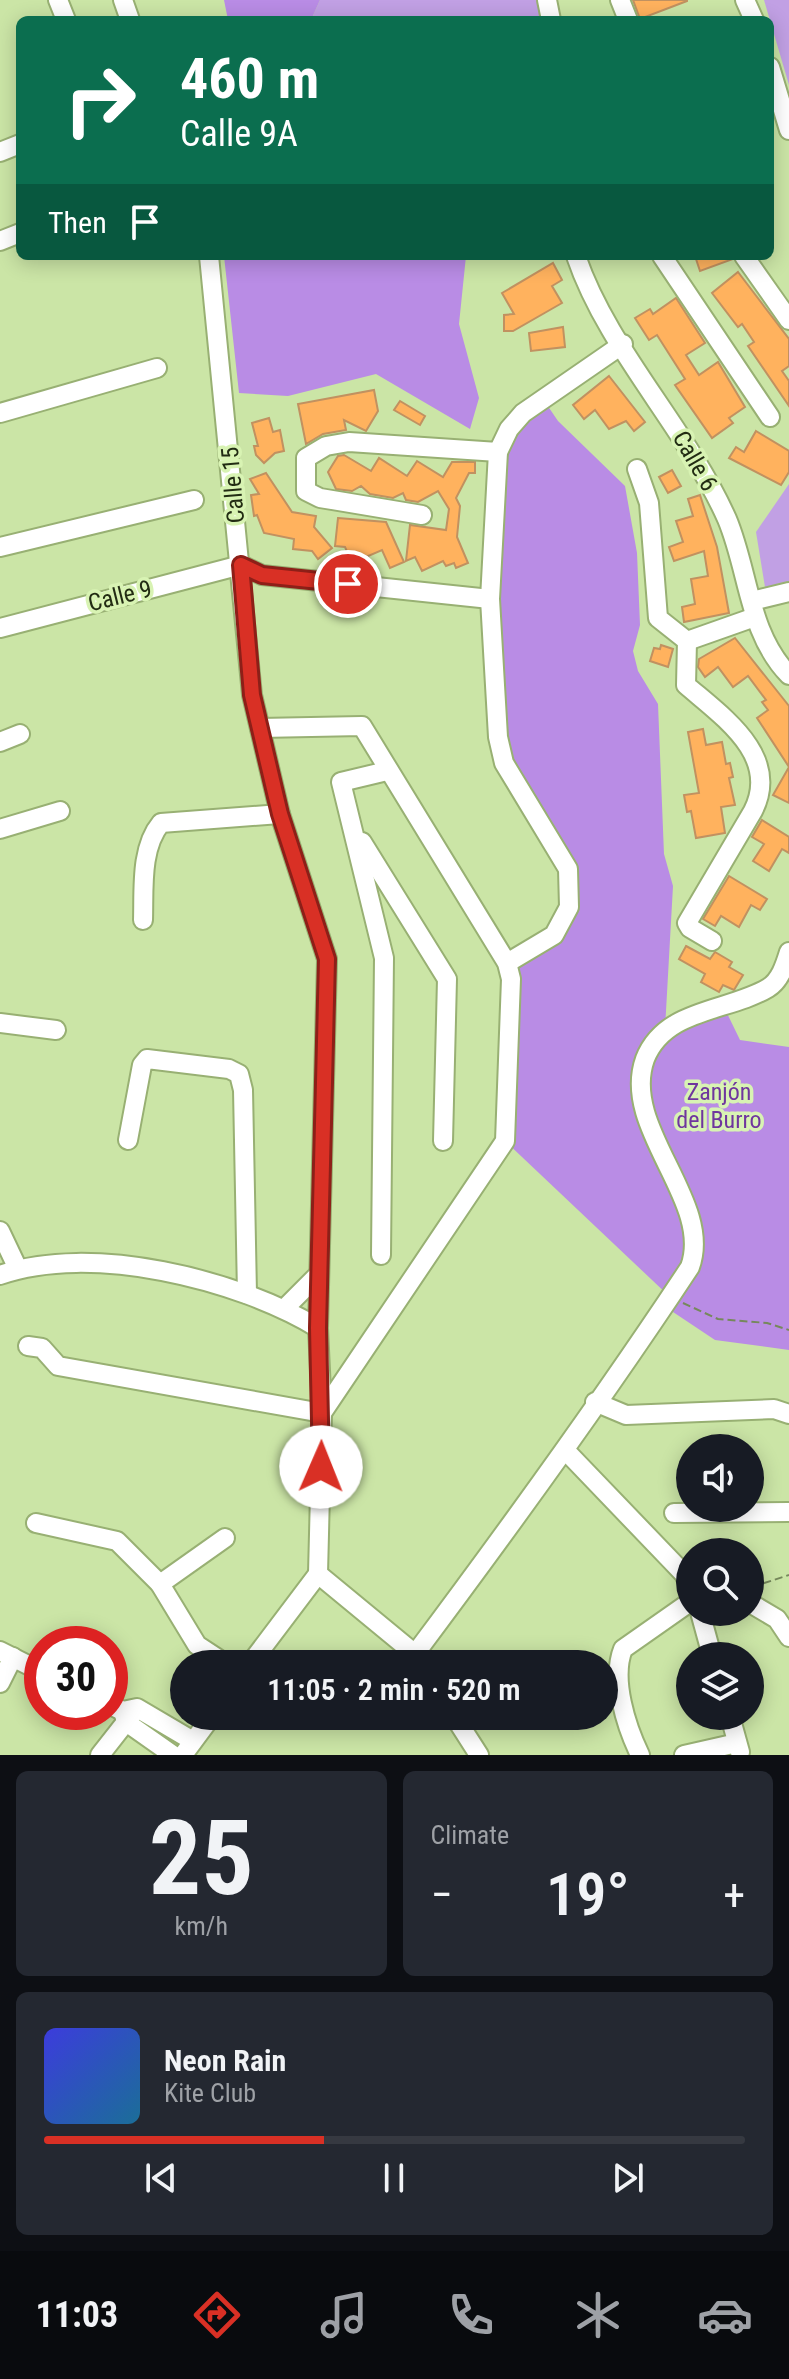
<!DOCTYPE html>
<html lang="en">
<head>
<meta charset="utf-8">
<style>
	:root { --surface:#171b24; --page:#242831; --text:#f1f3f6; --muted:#9ea1a6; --line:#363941; --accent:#d93025 }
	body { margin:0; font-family:"Roboto Condensed",sans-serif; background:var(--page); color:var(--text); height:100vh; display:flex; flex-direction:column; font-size:30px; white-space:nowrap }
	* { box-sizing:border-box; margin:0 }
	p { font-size:26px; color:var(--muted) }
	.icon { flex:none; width:44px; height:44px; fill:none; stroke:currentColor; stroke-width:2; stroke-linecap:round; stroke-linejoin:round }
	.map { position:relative; height:1755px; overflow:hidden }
	.details { display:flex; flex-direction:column; gap:16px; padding:16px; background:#0d0f14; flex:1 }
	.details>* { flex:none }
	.hud { position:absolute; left:16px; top:16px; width:758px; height:244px; border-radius:12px; box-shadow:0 4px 20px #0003; background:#0b6e4f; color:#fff; overflow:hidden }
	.buttons { position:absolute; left:676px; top:1434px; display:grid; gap:16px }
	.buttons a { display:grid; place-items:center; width:88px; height:88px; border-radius:50%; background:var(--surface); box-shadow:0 4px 20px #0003; font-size:40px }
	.speed { position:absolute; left:24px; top:1626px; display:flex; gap:16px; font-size:40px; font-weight:700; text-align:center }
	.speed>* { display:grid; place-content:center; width:104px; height:104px; border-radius:50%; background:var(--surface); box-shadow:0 4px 20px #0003; line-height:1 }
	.speed .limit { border:12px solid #d22; background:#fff; color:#111 }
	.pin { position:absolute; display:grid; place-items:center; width:68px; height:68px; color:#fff; margin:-34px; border:4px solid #fff; border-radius:50%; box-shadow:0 2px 8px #0007 }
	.me { position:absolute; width:88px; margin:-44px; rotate:1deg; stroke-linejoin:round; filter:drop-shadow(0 0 6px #0008) }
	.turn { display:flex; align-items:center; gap:28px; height:168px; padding:0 32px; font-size:36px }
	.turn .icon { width:104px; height:104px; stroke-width:2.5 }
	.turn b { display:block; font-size:56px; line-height:68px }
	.then { display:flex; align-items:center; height:76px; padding:0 32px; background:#0003; gap:16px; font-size:30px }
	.big { font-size:60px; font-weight:600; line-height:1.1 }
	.details .widget { flex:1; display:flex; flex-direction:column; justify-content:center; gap:12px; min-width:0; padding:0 28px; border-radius:12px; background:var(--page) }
	.details .dial { align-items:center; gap:0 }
	.dial b { font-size:104px; line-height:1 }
	.song { display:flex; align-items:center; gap:24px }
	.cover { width:96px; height:96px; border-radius:12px; background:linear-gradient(135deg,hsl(240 70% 55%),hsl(200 70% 35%)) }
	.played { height:8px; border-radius:4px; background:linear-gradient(90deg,var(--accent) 40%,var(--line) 40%) }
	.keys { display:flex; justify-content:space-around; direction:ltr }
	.heat { display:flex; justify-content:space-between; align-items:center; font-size:44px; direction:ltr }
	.details .tiles { flex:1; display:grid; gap:16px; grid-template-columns:1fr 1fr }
	.widget:last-child { grid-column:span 2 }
	.trip { position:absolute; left:170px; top:1650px; width:448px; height:80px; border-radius:40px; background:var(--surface); box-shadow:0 4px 20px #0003; font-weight:600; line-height:80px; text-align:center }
	.dock { display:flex; height:128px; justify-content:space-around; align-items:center; background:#090b0e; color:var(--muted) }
	.dock .icon { width:56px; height:56px }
	.dock .on { color:var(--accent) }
	.dock b { font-size:36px; color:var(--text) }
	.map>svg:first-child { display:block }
	.green { fill:#c1a0e4 }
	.forest { fill:#b98ce5 }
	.building { fill:#ffb25e; stroke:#c19160; stroke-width:2 }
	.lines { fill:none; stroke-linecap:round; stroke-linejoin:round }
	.minor-casing { stroke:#98b073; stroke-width:22 }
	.path { stroke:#76885c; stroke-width:2; stroke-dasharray:8 4; stroke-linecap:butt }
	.minor { stroke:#fff; stroke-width:18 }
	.route-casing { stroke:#8d1f18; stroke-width:20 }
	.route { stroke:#d93025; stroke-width:14 }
	.labels { text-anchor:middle; stroke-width:7; stroke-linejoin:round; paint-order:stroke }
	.street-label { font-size:24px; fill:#222c13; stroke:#d8f3b3 }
	.park-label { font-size:24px; fill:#6f369e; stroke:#d8f3b3 }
</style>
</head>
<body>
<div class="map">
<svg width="789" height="1755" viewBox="0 0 789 1755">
	<rect width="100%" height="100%" fill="#cbe5a6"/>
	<!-- green -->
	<g class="green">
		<polygon points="320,0 543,0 545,20 311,20"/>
		<polygon points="764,0 789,0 789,85"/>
		<polygon points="789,484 789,581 765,587 756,532"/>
	</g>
	<!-- forest -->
	<g class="forest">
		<polygon points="224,0 320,0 311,20 228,20"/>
		<polygon points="224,256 466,256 459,324 479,398 470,429 376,374 288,396 239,393"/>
		<polygon points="543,399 558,421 625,486 637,553 640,625 633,651 638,671 658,704 664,854 673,886 665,1029 723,1005 740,1040 789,1047 789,1350 715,1340 664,1306 670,1297 505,1141 507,963 554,935 568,869 504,763 490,599 509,429"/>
	</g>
	<!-- building -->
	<g class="building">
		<polygon points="633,0 687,0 687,1 640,19"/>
		<polygon points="695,256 732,256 733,259 700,271"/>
		<polygon points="553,263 562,280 552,286 562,303 513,331 504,331 504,315 514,314 502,293"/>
		<polygon points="738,272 789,339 789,366 782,371 789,381 789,406 748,346 754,342 742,324 738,327 712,293"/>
		<polygon points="676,298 705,343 686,355 699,375 718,362 745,407 729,418 733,423 712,438 675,385 685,379 657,335 649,340 635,318 650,309 653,314"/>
		<polygon points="563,327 565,347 531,351 529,333"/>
		<polygon points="609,376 645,422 634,431 626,421 609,429 595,410 584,419 573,405"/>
		<polygon points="374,390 378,411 366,431 344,420 346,430 323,434 306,444 298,404"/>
		<polygon points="400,401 425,416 420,425 394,410"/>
		<polygon points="269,418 273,432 280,430 284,451 275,453 264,463 256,455 254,446 258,446 252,423"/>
		<polygon points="756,431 789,451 789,472 781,485 729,458 736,447 744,452"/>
		<polygon points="344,455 371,471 379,458 407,476 417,461 443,477 452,462 475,462 475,473 469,473 456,498 460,506 457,537 468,563 456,568 454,563 446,566 443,561 422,571 415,557 406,561 410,525 446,530 449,509 438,491 418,502 406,500 403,493 393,498 370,494 361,486 352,491 336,489 328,472 338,456"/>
		<polygon points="672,470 681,486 668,493 659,477"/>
		<polygon points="266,473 292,512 316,516 314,527 332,548 318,559 312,551 293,549 294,539 264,533 257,515 254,516 251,495 259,494 250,479"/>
		<polygon points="700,495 717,547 729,613 684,622 682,607 695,604 691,579 708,576 704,551 674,561 669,547 683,542 676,521 693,516 688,499"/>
		<polygon points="338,518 386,522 404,562 390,568 382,550 352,563 345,547 335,546"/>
		<polygon points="735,638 789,706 789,803 773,795 789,767 757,718 768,710 762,702 766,700 748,676 733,687 718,667 705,677 698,667 699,659"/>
		<polygon points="661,645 673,649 668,667 650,661 654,648 660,649"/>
		<polygon points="703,729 706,745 722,742 726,764 730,763 733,777 729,778 735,805 721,807 725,833 696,838 691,811 687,812 684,795 699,793 688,732"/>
		<polygon points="762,820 789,837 789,853 782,849 769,871 753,861 764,844 752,837"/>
		<polygon points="729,876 767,899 760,910 751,905 739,927 721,916 715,926 703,919"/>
		<polygon points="686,946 710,959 715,952 732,962 729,967 743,975 734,990 723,985 719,992 701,982 705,974 679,959"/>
	</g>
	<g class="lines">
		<defs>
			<g id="minor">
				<polyline points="58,0 66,20"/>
				<polyline points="123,0 130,20"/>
				<polyline points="547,0 551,20"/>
				<polyline points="620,0 628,20"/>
				<polyline points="745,0 754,20"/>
				<polyline points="770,67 789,130"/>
				<polyline points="0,152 20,144"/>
				<polyline points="0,241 20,233"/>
				<polyline points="209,256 252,695 280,814 327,959 318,1328 322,1413 318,1574"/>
				<path d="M576 256C608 350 686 427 727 519 749 571 748 633 789 675"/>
				<polyline points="662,256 770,417"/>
				<polyline points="744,256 789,320"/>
				<polyline points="0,413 157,368"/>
				<polyline points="637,469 649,503 658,618 687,641"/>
				<polyline points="422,515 320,498 306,491 306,458 326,446 349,442 498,452"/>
				<polyline points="0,547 194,500"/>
				<polyline points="241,565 262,575 490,599"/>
				<polyline points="752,601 789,592"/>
				<polyline points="0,628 241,565"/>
				<path d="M687 641 686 685C723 717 781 756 753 811L687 923 690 928 712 941"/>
				<polyline points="687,641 755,617"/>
				<polyline points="0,742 20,734"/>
				<polyline points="0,829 60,811"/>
				<polyline points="362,842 447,979 443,1141"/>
				<path d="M143 920C144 890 140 848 161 823L280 814"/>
				<polyline points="507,963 554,935 569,907 568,869 504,763 498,737 490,599 498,452 509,429 523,413 623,344"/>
				<polyline points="0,1023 56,1030"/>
				<polyline points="128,1140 142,1065 147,1059 229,1069 239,1074 243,1090 247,1294"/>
				<polyline points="0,1231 18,1269"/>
				<polyline points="381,1255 384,958 341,782 387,771"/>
				<path d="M0 1275C90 1243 238 1279 318 1328"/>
				<polyline points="285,1308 319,1274"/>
				<polyline points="28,1346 42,1348 58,1366 322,1413 505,1141 511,979 507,963 362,726 260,728"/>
				<polyline points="595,1402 626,1415 774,1409 789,1414"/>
				<polyline points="566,1451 684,1574 690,1586"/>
				<polyline points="674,1513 789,1512"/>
				<polyline points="36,1523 117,1541 160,1584 197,1645 226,1664"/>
				<polyline points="318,1574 415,1654 421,1664"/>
				<polyline points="160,1584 225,1538"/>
				<polyline points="750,1603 777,1619 789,1637"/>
				<polyline points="700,1612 712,1656"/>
				<polyline points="0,1651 42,1672"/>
				<path d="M415 1654C510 1527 603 1399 690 1267 714 1201 620 1128 645 1059 665 1008 728 1012 768 988 780 981 785 965 789 952"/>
				<polyline points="250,1664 318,1574"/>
				<polyline points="0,1683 13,1657"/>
				<polyline points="110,1705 123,1711 137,1708 193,1741"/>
				<polyline points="123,1711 126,1722 173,1755"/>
				<polyline points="454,1716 479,1755"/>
				<polyline points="730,1716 740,1752"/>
				<polyline points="100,1755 133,1713"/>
				<polyline points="183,1755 212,1716"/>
				<path d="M640 1755C626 1726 611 1679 623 1649L690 1602"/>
				<polyline points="684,1755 737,1743"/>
			</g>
		</defs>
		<!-- minor casing -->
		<use href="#minor" class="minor-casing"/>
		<!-- path -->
		<g class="path">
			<polyline points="683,1303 718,1319 767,1323 789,1330"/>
			<polyline points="752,1587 789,1575"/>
		</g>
		<!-- minor -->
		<use href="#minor" class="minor"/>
	</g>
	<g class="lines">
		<defs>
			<polyline id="route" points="321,1467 318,1328 327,959 280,814 252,695 241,565 262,575 348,584"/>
		</defs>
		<!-- route casing -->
		<use href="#route" class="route-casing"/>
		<!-- route -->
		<use href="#route" class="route"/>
	</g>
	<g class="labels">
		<!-- street labels -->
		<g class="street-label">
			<text transform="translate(695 461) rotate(60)" y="8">Calle 6</text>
			<text transform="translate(233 485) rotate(-95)" y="8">Calle 15</text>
			<text transform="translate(120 596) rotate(-14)" y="8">Calle 9</text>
		</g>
		<!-- park labels -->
		<g class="park-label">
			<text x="719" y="1100">Zanjón<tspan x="719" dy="28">del Burro</tspan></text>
		</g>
	</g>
</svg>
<div class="buttons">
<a><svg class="icon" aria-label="sound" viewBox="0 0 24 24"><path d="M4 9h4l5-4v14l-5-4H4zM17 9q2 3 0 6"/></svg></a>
<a><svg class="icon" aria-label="search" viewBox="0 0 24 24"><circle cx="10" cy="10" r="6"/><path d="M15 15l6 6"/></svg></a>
<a><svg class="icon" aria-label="layers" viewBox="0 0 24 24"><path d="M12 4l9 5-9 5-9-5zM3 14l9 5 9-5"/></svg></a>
</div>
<div class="speed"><div class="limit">30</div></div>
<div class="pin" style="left:348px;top:584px;background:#d93025"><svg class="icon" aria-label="arrive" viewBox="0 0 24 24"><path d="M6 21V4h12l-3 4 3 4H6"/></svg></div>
<svg class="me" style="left:321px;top:1467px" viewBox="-20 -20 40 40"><circle r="19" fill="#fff"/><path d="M0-13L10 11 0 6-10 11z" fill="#d93025"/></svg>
<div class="trip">11:05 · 2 min · 520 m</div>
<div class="hud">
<div class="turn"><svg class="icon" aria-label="right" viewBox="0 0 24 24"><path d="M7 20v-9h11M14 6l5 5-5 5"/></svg><div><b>460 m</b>Calle 9A</div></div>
<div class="then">Then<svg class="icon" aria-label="arrive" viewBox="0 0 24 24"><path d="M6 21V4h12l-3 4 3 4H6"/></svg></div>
</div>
</div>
<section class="details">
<div class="tiles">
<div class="widget dial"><b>25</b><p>km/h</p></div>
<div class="widget"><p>Climate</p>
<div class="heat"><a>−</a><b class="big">19°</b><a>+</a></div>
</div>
<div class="widget">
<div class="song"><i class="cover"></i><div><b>Neon Rain</b><p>Kite Club</p></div></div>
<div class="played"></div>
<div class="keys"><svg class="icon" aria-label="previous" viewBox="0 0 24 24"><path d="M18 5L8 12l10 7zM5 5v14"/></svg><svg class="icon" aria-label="pause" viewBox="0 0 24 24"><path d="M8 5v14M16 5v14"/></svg><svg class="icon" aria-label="next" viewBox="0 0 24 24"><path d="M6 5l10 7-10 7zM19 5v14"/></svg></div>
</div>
</div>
</section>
<nav class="dock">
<b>11:03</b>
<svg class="icon on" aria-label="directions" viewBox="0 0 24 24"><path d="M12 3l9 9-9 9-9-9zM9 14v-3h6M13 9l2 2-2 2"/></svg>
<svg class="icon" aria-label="music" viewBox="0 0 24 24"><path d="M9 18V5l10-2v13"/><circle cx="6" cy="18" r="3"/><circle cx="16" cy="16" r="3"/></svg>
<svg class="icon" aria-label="phone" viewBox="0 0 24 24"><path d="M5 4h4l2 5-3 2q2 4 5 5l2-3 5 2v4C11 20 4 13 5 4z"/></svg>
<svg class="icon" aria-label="climate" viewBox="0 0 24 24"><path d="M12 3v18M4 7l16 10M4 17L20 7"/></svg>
<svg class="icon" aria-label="car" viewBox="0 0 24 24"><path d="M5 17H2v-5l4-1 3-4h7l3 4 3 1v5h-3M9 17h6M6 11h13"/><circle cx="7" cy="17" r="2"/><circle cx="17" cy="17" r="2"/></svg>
</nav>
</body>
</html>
